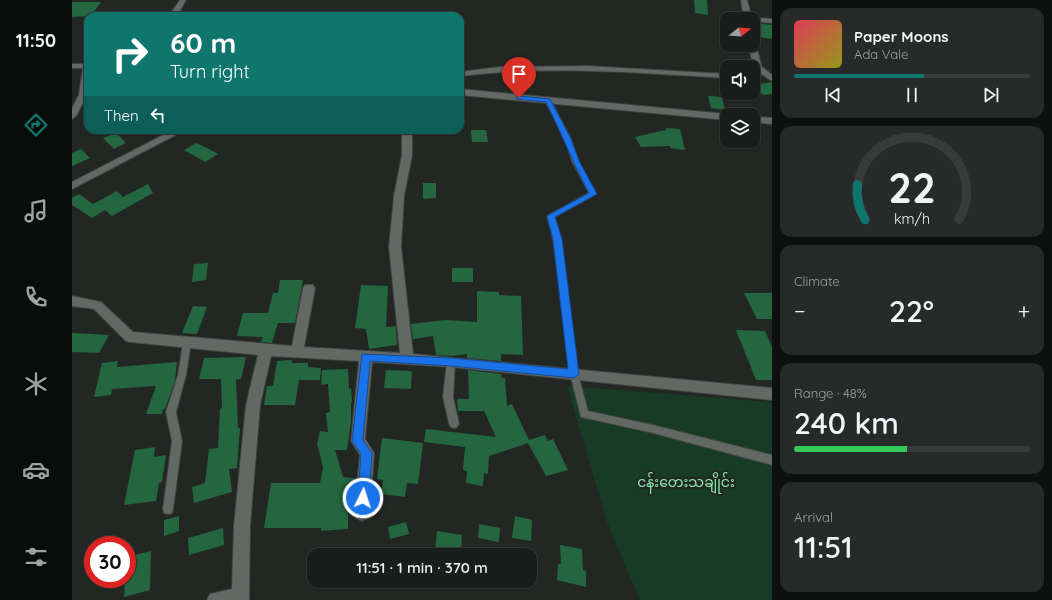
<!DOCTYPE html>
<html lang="en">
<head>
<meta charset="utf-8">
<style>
	:root { --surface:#1a1d1b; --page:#272a28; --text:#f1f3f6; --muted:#9fa2a3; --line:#383b3a; --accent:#0f766e }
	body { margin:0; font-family:Quicksand,"Noto Sans Myanmar",sans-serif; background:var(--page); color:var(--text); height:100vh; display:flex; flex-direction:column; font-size:15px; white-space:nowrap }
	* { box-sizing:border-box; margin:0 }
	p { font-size:13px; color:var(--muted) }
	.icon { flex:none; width:22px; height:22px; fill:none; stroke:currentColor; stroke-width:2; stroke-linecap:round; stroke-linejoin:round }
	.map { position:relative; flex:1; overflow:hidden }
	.details { display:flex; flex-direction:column; gap:8px; padding:8px; background:#0e100f; width:280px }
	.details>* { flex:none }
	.hud { position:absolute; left:12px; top:12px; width:380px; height:122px; border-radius:12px; box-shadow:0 1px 3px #0004,0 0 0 1px var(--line); background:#0f766e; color:#fff; overflow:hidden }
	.needle { width:26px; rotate:73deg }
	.controls { position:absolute; left:648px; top:12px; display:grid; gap:8px }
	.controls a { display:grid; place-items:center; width:40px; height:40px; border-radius:8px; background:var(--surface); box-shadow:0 1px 3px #0004,0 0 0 1px var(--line); font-size:20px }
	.speed { position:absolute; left:12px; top:536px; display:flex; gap:8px; font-size:20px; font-weight:700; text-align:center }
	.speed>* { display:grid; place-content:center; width:52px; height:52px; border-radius:50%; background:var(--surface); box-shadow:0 1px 3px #0004,0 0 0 1px var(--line); line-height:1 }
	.speed .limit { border:6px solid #d22; background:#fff; color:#111 }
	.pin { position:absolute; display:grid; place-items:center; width:34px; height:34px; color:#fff; margin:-41px -17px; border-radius:50% 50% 50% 0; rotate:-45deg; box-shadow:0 0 4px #0007 }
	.pin .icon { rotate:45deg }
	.me { position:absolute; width:44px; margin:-22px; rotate:4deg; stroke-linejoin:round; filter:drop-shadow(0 0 3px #0008) }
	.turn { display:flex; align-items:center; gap:14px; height:84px; padding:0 20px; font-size:18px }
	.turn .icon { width:52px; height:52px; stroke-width:2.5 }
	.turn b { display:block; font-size:28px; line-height:34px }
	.then { display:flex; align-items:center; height:38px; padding:0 20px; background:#0003; gap:8px; font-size:15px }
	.big { font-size:30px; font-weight:600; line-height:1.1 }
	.details .card { flex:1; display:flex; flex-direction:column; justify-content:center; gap:6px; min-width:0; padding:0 14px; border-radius:12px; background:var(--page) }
	.details .dial { align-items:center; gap:0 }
	.dial svg { height:104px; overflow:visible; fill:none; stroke:var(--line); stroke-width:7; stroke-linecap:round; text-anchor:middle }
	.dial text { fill:var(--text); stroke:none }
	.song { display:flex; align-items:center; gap:12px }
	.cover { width:48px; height:48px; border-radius:6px; background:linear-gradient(135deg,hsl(350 70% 55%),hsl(60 70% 35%)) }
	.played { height:4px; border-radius:2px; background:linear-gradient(90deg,var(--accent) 55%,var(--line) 55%) }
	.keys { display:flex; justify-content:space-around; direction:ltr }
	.heat { display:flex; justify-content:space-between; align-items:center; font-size:22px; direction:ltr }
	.charge { height:6px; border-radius:3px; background:linear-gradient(90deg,#34c759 48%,var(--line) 0) }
	.trip { position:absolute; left:235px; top:548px; width:230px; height:40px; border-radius:12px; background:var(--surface); box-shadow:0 1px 3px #0004,0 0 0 1px var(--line); font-weight:600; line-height:40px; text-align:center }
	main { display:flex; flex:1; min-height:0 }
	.menu { display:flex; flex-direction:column; width:72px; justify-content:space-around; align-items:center; background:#0a0c0b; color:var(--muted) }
	.menu .icon { width:28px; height:28px }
	.menu .current { color:var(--accent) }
	.menu b { font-size:18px; color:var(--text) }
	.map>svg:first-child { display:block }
	.green { fill:#183b25 }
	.building { fill:#23663f }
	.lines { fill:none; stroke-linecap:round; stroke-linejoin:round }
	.lane-casing { stroke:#3f4240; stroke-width:2 }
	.street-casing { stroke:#3f4240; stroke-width:2 }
	.secondary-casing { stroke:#3f4240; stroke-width:2 }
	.lane { fill:#626864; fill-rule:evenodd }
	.street { fill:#626864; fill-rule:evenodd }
	.secondary { fill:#626864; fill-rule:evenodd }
	.route { fill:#1a73e8; stroke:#114b97 }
	.labels { text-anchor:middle; stroke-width:4; stroke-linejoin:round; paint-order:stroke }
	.near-park-label { font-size:14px; fill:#8ae8ab; stroke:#232724 }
</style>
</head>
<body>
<main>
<nav class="menu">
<b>11:50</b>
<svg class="icon current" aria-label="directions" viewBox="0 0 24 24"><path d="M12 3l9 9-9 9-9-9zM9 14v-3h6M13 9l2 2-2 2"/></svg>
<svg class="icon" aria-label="music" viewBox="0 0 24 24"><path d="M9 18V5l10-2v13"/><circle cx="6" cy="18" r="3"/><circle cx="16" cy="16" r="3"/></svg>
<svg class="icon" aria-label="phone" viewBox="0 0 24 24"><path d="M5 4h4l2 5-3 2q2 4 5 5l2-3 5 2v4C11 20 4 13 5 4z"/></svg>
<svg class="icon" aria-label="climate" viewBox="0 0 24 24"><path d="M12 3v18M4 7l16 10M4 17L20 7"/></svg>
<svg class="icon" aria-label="car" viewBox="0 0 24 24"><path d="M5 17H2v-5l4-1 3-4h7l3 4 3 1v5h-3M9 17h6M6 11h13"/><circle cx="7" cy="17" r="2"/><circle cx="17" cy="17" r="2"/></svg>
<svg class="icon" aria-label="filters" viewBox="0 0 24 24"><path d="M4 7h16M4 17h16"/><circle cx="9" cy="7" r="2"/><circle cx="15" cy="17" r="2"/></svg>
</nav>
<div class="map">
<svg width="700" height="600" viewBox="0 0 700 600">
	<rect width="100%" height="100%" fill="#232724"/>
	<!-- green -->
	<polygon class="green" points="495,386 700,402 700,600 568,600 535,522"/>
	<!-- building -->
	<g class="building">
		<polygon points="622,0 635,0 636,15 623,13"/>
		<polygon points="0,2 29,2 19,16 0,17"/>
		<polygon points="684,23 700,25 700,39 687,37"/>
		<polygon points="700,82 700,94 691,95 681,86 681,85"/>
		<polygon points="636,96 650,97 653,110 639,108"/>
		<polygon points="594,128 608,129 613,150 598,148 598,146 569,147 563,137 594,130"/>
		<polygon points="399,130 414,130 416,142 400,142"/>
		<polygon points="44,133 54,143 42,149 31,138"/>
		<polygon points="124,143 137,149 146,154 133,162 112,150"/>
		<polygon points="9,149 18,158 0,166 0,153"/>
		<polygon points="351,183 364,183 364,198 351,199"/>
		<polygon points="76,184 81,193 40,216 33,210 20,218 0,205 0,198 7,194 21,204 45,191 51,197"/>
		<polygon points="136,263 134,280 120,282 122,264"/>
		<rect x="380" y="268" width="21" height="14"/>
		<polygon points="208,280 231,280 223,323 206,323 200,343 189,342 191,337 165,336 171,313 196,313 201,293 206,293"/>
		<polygon points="289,285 316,286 314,327 324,326 325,345 297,349 294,329 283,328"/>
		<polygon points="405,291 427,292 427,295 449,296 451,355 429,354 429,361 395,358 395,354 380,356 364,355 361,336 341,339 339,324 373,320 405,322"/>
		<polygon points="672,293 700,293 700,319 685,319"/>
		<polygon points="121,306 135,307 125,334 110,333"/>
		<polygon points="664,330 693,331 700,347 700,380 684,380"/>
		<polygon points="0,333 37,335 27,353 0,352"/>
		<polygon points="174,357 169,379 164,379 166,428 168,428 165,468 157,469 160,492 122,503 120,487 133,483 137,449 146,448 148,409 150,408 149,379 127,379 132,358"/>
		<polygon points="220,360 220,363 236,363 236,367 249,368 248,380 227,380 223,405 192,405 195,386 201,386 205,361"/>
		<polygon points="46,361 45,367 105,362 103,381 93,409 91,409 90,414 74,414 84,386 40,389 39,395 22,397 30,363"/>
		<polygon points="276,369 277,389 279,388 280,403 279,403 279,422 275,450 263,450 271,477 283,478 280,501 276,501 276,529 249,531 249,528 192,528 199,483 248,483 251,467 245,444 248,431 256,432 254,413 258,412 256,384 249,385 250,370"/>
		<polygon points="314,370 340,371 339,389 312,388"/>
		<polygon points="396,370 429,374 430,378 433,378 435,406 440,404 457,440 473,435 476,441 481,439 496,470 474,476 456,443 417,456 416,474 412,473 411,486 394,483 395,471 391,470 393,447 352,442 354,429 424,437 412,411 386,411 385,399 397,399"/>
		<polygon points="310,438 351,443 346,484 335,483 333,497 309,494 311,480 305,479"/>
		<polygon points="83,447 82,457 94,455 90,482 87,483 84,501 52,505 63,450"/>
		<polygon points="107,516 107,531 92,536 92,520"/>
		<polygon points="443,516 460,520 459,541 440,538"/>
		<polygon points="334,522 337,534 318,539 316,527"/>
		<polygon points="407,524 428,528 427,542 406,538"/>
		<polygon points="151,528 152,545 117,555 116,538"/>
		<polygon points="365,531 390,535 389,553 363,550"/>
		<polygon points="488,545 510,549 511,570 514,571 514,587 485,580 486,564 489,564"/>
		<polygon points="79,551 78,590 52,597 53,579 55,579 55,557"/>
	</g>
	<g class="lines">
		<defs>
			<g id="lane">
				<polygon points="476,99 479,101 499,139 506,161 524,194 483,217 489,239 506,374 516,411 581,425 700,455 700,465 581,433 509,417 498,374 481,239 475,216 517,193 500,161 493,139 473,101"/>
				<polygon points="115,340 118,341 119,343 114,375 104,412 110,441 101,509 100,513 96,514 92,513 91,509 100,441 94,412 106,375 111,343 112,341"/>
				<polygon points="379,358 382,359 383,362 381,397 387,424 385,427 382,428 379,427 377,424 371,397 375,362 376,359"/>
			</g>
			<g id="street">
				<polygon points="108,0 114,0 105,16 97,16"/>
				<polygon points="678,17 700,19 700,23 681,21 681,19 677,19"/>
				<polygon points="0,64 16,64 15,95 4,116 0,119 0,108 7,95 11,68 0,68"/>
				<polygon points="683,66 689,66 700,75 700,81 683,70"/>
				<polygon points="388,89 655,114 658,115 655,115 655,120 388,95"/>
				<polygon points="681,116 700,118 700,124 681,122"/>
				<polygon points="330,130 340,130 340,155 332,196 329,247 341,354 700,388 700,400 379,367 300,362 293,439 302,453 298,513 296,518 290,521 284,518 282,513 288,455 279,441 287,361 199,356 188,405 178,526 177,600 135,600 138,594 160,589 162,526 174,405 186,355 58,342 54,341 22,309 0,306 0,296 29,302 61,332 220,346 231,288 233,285 241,285 243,288 232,347 328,353 317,247 322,196 330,155"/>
			</g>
			<g id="secondary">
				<polygon points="669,0 675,0 680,19 672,19"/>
				<polygon points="681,43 684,45 690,68 681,72 682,67 676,45 681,45"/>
				<path d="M515 66 655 74V78C566 73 477 65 388 76V72L427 67Z"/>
				<polygon points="101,130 113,130 0,189 0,182"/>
			</g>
		</defs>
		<!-- lane casing -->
		<use href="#lane" class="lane-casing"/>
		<!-- street casing -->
		<use href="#street" class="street-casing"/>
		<!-- secondary casing -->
		<use href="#secondary" class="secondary-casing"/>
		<!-- lane -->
		<use href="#lane" class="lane"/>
		<!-- street -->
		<use href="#street" class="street"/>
		<!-- secondary -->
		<use href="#secondary" class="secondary"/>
	</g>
	<!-- route -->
	<path class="route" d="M447 96 478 99 499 139 507 161 525 194 483 217 490 239 507 374 502 378 379 366 298 361 291 440 300 453 297 498 296 502 291 503 287 502 286 498 289 454 280 441 290 354 379 358 496 369 481 239 475 216 517 193C501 163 489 132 474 102L445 99 444 98Z"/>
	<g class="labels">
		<!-- near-park labels -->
		<g class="near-park-label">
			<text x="614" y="487">ငန်းတေးသချိုင်း</text>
		</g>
	</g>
</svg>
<div class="controls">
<a><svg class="needle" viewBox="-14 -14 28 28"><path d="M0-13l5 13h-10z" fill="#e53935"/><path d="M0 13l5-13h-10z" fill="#9fa2a3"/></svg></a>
<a><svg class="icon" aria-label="sound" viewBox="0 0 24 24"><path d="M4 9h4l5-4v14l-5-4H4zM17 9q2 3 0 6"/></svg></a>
<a><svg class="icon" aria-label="layers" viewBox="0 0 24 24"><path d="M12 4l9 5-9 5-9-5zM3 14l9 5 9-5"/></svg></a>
</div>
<div class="speed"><div class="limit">30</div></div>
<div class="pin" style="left:447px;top:98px;background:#d93025"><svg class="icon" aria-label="arrive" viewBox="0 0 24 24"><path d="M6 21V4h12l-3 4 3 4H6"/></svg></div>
<svg class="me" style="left:291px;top:498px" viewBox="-20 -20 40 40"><circle r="17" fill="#1a73e8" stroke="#fff" stroke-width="3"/><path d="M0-11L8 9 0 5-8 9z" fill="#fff"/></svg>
<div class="trip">11:51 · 1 min · 370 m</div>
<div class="hud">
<div class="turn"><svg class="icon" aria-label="right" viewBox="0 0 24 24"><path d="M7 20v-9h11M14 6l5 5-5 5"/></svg><div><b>60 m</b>Turn right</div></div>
<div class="then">Then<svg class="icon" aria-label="left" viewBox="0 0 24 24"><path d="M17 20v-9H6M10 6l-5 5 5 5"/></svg></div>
</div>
</div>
<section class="details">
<div class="card">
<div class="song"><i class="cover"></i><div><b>Paper Moons</b><p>Ada Vale</p></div></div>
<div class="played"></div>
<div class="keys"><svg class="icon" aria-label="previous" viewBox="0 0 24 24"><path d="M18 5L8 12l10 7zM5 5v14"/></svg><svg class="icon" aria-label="pause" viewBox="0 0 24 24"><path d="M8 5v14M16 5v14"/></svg><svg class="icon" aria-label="next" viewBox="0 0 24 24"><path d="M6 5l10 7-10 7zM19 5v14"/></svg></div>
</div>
<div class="card dial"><svg viewBox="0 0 100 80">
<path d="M14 69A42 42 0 1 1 86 69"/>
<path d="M14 69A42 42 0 0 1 8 42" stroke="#0f766e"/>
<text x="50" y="56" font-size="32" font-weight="700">22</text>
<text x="50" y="72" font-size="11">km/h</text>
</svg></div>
<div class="card"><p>Climate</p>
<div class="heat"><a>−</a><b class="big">22°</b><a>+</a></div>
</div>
<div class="card"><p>Range · 48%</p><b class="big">240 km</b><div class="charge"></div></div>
<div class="card"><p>Arrival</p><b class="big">11:51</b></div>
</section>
</main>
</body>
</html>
